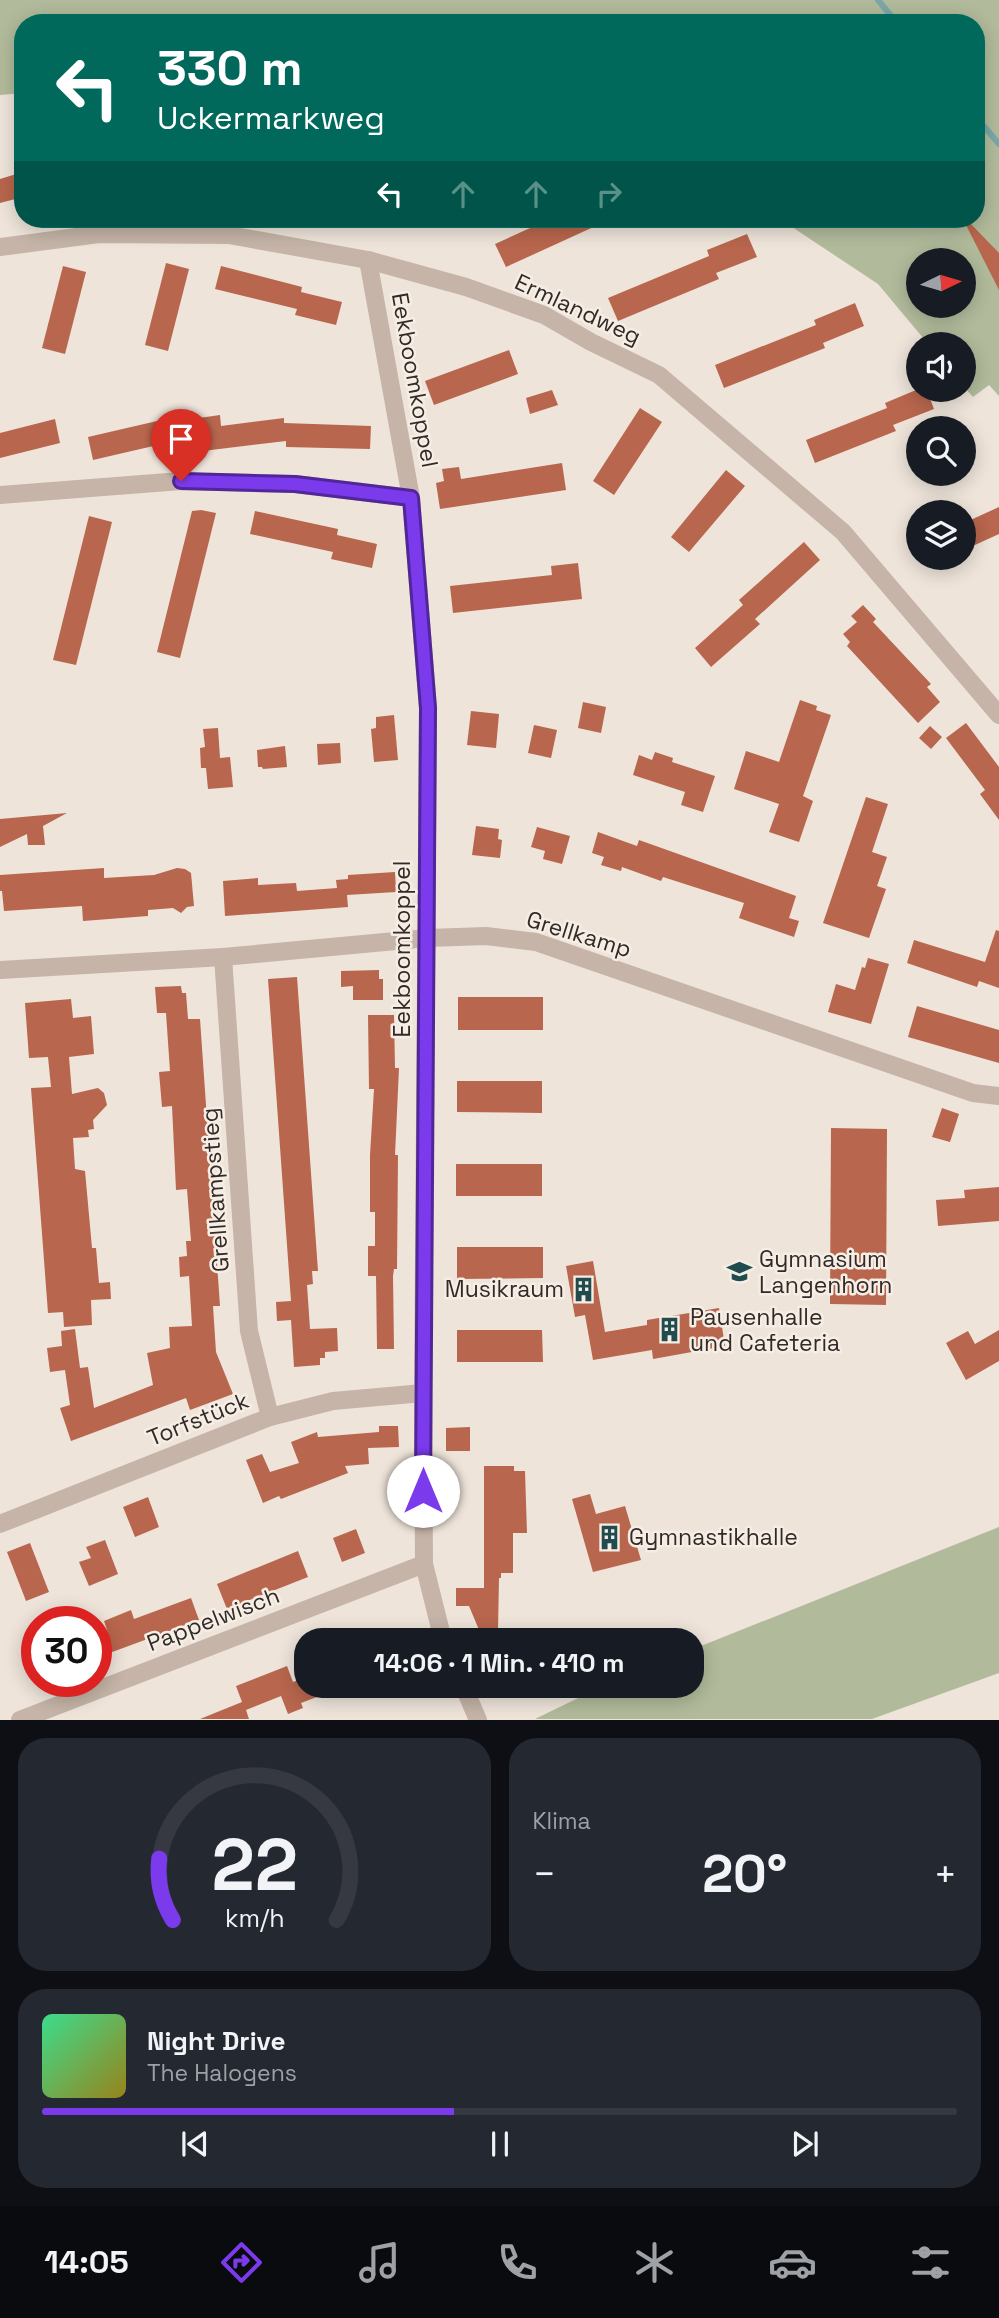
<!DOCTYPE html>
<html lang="de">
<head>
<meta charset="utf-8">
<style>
	:root { --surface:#171b24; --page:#242831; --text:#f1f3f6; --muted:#9ea1a6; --line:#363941; --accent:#7c3aed }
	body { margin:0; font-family:"Space Grotesk",sans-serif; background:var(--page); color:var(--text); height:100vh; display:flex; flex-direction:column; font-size:26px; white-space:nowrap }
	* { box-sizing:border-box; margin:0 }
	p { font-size:23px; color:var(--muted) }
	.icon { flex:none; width:38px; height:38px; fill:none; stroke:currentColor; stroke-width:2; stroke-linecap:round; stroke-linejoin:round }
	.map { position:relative; height:1720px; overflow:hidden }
	.drawer { display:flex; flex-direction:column; gap:18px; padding:18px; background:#0d0f14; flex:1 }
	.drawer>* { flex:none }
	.banner { position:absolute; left:14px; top:14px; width:971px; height:214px; border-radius:28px; box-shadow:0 4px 18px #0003; background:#00695c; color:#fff; overflow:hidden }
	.needle { width:46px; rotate:85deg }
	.fabs { position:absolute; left:906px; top:248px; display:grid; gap:14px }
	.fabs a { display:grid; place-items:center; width:70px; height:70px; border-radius:50%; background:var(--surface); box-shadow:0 4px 18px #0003; font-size:35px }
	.speed { position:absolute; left:21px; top:1606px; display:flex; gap:14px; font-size:35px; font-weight:700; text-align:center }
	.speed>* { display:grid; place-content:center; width:91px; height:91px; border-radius:50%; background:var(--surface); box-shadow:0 4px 18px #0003; line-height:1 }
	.speed .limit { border:10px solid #d22; background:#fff; color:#111 }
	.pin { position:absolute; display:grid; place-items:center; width:60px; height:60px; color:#fff; margin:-72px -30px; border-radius:50% 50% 50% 0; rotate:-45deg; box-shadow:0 0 7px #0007 }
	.pin .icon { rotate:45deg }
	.me { position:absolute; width:77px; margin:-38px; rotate:0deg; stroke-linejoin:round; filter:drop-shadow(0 0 5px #0008) }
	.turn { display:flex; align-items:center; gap:24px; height:147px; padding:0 28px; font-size:32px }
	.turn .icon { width:91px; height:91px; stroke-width:2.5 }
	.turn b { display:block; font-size:49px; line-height:60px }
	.lanes { display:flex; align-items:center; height:66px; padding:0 28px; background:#0003; justify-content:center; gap:35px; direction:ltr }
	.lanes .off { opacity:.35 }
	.big { font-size:52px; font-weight:800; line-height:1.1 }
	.drawer .card { flex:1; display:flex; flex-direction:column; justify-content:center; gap:10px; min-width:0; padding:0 24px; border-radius:28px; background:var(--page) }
	.drawer .dial { align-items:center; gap:0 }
	.dial svg { height:182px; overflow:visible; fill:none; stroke:var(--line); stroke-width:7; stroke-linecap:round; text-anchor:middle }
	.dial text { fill:var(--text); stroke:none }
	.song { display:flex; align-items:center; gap:21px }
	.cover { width:84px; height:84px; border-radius:10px; background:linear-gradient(135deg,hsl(150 70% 55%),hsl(50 70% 35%)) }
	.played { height:7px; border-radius:4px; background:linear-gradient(90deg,var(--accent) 45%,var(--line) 45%) }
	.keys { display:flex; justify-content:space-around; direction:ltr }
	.heat { display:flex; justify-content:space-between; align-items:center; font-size:38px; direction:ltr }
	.drawer .tiles { flex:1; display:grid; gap:18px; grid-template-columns:1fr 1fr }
	.card:last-child { grid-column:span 2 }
	.trip { position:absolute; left:294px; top:1628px; width:410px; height:70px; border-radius:28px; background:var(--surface); box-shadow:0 4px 18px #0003; font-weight:800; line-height:70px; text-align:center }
	.dock { display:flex; height:112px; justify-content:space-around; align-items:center; background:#090b0e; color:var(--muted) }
	.dock .icon { width:49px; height:49px }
	.dock .selected { color:var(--accent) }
	.dock b { font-size:32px; color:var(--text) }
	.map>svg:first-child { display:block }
	.green { fill:#b1bb9b; fill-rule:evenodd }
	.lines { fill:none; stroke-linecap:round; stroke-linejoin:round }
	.stream { stroke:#7ca7a8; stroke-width:6 }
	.building { fill:#b8664d }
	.minor { stroke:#c5b4a7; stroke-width:18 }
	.route-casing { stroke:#51269a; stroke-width:18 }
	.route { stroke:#7c3aed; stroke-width:12 }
	.labels { text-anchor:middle; stroke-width:5; stroke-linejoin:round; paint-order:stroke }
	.street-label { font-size:23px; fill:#322a27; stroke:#f6eee5 }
	.poi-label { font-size:23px; fill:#322a27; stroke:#f6eee5; text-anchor:start }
</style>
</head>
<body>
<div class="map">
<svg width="999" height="1720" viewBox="0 0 999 1720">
	<rect width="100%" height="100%" fill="#eee4da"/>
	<!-- green -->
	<g class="green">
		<path d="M0 0H999V396L989 385 973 397 964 387V345H929L878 284 780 219H976V23H23V93L0 95ZM919 261H964V306H919Z"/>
		<polygon points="999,1527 999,1673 872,1719 535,1719 605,1685 691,1685 691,1650"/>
	</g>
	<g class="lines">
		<!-- stream -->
		<g class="stream">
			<polyline points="878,0 897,23"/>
			<polyline points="976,117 999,144"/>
		</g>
	</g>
	<!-- building -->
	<g class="building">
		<polygon points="23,172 23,197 0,203 0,179"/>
		<polygon points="550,219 611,219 506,267 495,244"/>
		<polygon points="968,221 999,253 999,290 965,223"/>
		<polygon points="747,234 757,257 716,273 719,279 618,321 608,298 709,256 707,250"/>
		<polygon points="166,263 189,269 168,351 145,345"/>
		<polygon points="63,266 86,272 65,354 42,348"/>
		<polygon points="221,266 302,287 301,292 342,302 336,325 295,315 297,309 215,289"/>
		<polygon points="855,303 864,326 823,343 825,348 724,388 715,365 816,325 814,320"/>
		<polygon points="509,350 518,374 434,405 425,381"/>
		<polygon points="552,390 558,405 530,414 526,398"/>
		<polygon points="916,390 927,390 934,409 893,425 896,431 815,463 806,440 887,408 885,403"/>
		<polygon points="640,408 662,422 614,495 593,481"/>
		<polygon points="220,415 221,426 284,418 284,423 371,426 370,449 286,447 286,441 203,451 199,418"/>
		<polygon points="170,418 175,441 93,460 88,437"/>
		<polygon points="55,419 60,443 0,458 0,433"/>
		<polygon points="562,463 566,490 440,509 436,483 444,481 442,469 459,467 461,479"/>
		<polygon points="726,470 745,486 689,552 671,537"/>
		<polygon points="999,507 999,534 964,550 964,523"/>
		<polygon points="201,510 216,513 180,658 157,652 192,511"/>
		<polygon points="255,511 338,529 337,535 377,544 372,568 331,559 333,552 250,534"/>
		<polygon points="89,516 112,522 76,665 53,660"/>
		<polygon points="804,542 820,560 755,619 760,624 711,667 695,648 743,605 739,600"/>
		<polygon points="578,563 582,599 453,613 450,586 552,575 551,566"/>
		<polygon points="863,605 876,619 873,622 931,684 927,687 940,702 918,723 847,646 850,642 843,634 857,622 851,616"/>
		<polygon points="800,700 817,706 816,710 831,715 803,796 813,801 799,842 769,832 779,804 734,789 746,751 779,762"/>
		<polygon points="583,702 606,707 601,733 578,728"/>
		<polygon points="471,711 499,714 496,748 467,745"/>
		<polygon points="394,715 398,760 374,762 371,729 376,728 376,717"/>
		<polygon points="966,723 999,767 999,820 980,794 985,790 946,738"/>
		<polygon points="534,725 557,730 551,758 528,753"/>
		<polygon points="930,726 942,737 931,749 919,738"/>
		<polygon points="218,728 220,758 230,757 233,787 208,789 206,768 201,768 200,748 205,747 203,729"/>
		<polygon points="340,743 341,763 318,765 317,744"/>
		<polygon points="285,746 287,767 263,769 262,767 258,767 257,750"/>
		<polygon points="655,752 673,758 672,762 715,776 703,812 681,805 685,792 633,775 639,755 652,760"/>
		<polygon points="866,797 888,804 872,852 887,857 877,886 886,889 869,938 823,923"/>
		<polygon points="67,813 43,826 45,845 28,845 27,834 0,847 0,819"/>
		<polygon points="476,826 499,829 498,839 502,840 500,858 472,855"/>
		<polygon points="537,827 570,836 562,864 543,859 545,851 531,847"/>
		<polygon points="598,832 637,846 639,840 796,896 789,918 799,921 794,937 739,918 744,903 663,877 661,881 622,867 621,871 601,865 604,857 592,853"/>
		<polygon points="104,868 104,878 154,875 177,868 185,869 191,873 194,906 187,907 181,913 173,908 148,910 148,916 83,921 82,906 4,911 2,891 0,891 0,875"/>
		<polygon points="395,872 396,892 347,895 348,907 225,916 223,881 258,878 258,885 296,883 297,891 337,888 336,880 348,879 348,875"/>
		<polygon points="996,930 999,931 999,988 979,981 977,987 907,963 914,940 985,962"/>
		<polygon points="868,958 889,964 871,1024 828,1012 836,984 855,990 862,967 865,968"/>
		<polygon points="379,970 379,979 383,979 383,1000 353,1000 353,986 341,987 341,971"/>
		<polygon points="297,977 318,1271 312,1271 313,1284 307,1285 310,1329 337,1328 338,1351 325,1352 325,1358 320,1358 320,1365 294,1367 291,1320 277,1321 276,1302 291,1301 268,979"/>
		<polygon points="181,986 182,993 186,993 188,1019 200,1019 220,1306 213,1306 216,1352 233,1394 190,1410 186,1398 71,1441 60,1408 70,1405 65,1370 50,1372 47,1348 62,1346 61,1331 75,1329 80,1368 88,1367 94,1408 153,1385 147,1353 170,1348 169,1327 192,1326 189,1276 180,1277 179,1257 187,1256 186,1241 191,1241 187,1189 176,1190 172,1106 162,1107 159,1072 170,1071 166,1013 157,1013 155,987"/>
		<rect x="458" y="997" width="85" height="33"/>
		<polygon points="71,999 73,1018 91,1016 94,1054 69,1057 72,1094 98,1088 104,1093 107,1105 93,1120 94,1129 88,1130 89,1137 73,1138 75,1169 85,1171 92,1248 96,1248 99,1283 110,1282 111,1299 91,1300 92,1325 64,1327 63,1312 48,1313 31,1088 51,1087 48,1057 29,1058 25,1003"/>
		<polygon points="917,1006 999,1030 999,1063 908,1037"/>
		<polygon points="368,1015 394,1015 395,1068 399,1068 395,1155 398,1155 397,1269 394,1269 393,1276 394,1349 377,1349 376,1276 368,1276 368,1246 375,1246 375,1212 370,1212 370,1155 374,1089 369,1089"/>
		<polygon points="457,1081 542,1081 542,1113 457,1112"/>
		<polygon points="942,1108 959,1114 950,1142 932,1137"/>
		<polygon points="831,1128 887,1129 886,1305 830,1304"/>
		<rect x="456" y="1164" width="86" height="32"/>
		<polygon points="999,1187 999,1221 938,1226 936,1200 965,1198 964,1190"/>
		<polygon points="457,1247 543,1247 543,1278 457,1279"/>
		<polygon points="593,1261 605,1332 647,1325 647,1320 719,1308 725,1346 653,1359 652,1350 593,1360 585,1315 575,1317 566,1266"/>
		<polygon points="457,1330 542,1330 543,1362 457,1362"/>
		<polygon points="999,1330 999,1361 966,1380 946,1343 968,1331 975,1344"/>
		<polygon points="379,1426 398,1426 399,1447 368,1448 369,1464 345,1466 348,1473 281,1499 279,1496 263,1503 246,1460 262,1454 270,1472 299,1463 291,1442 317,1432 318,1437 379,1432"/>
		<polygon points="470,1427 470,1451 446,1451 446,1428"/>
		<polygon points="484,1466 514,1466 514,1471 525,1471 527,1533 513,1533 513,1573 501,1573 501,1578 499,1578 498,1630 482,1637 469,1606 456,1606 456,1588 484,1588"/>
		<polygon points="590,1494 596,1514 625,1506 641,1560 593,1572 572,1499"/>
		<polygon points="148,1497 159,1527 135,1537 123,1507"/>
		<polygon points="356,1529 365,1553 342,1562 333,1538"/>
		<polygon points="105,1540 118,1574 89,1586 79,1562 91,1558 86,1547"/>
		<polygon points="30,1543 49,1592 26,1601 7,1552"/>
		<polygon points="298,1551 308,1577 227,1609 217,1584"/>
		<polygon points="191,1598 199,1620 96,1658 96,1638 108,1633 104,1621 131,1610 134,1619"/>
		<polygon points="287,1666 293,1682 306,1677 306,1685 343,1687 301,1703 303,1708 288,1714 281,1696 246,1710 249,1719 200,1719 242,1702 236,1686"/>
	</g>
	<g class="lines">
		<!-- minor -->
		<g class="minor">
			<polyline points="0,247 99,234 229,235 368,260 466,287 544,315 591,342 659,375 843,532 999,715"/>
			<polyline points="368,260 411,498 428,708 423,1393 424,1564 443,1640"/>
			<polyline points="0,495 181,481 295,484 411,498"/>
			<polyline points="223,957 249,1331 270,1417"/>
			<polyline points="0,970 223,957 428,938 486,936 536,942 973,1093 999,1096"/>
			<polyline points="0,1524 270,1417 333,1401 423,1393"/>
			<polyline points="463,1685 478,1720"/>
			<polyline points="20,1720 424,1564"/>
		</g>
	</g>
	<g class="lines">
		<defs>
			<polyline id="route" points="181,481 295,484 411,498 428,708 423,1491"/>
		</defs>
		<!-- route casing -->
		<use href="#route" class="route-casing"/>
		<!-- route -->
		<use href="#route" class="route"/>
	</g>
	<!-- icons -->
	<defs>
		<symbol id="school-bare" viewBox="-9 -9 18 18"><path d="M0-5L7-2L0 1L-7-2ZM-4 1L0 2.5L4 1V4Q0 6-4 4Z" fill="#214c4f" stroke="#f6eee5" stroke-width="2.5" paint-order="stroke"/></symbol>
		<symbol id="building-bare" viewBox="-9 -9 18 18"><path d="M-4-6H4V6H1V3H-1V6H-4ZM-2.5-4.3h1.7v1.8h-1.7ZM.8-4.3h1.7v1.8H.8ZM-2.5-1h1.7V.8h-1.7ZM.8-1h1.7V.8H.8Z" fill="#214c4f" stroke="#f6eee5" stroke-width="2.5" paint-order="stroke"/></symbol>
	</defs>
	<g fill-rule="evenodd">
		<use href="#school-bare" x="722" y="1254" width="35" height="35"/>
		<use href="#building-bare" x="566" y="1272" width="35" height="35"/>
		<use href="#building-bare" x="652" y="1312" width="35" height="35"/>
		<use href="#building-bare" x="592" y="1520" width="35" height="35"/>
	</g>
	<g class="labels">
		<!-- street labels -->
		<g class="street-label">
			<text transform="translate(578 309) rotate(25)" y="8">Ermlandweg</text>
			<text transform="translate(415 380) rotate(80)" y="8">Eekboomkoppel</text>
			<text transform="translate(579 934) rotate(17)" y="8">Grellkamp</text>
			<text transform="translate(402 949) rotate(-90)" y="8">Eekboomkoppel</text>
			<text transform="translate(215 1190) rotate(-94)" y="8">Grellkampstieg</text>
			<text transform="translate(198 1419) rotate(-22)" y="8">Torfstück</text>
			<text transform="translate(213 1619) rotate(-21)" y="8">Pappelwisch</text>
		</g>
		<!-- poi labels -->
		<g class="poi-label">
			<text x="759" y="1267">Gymnasium<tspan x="759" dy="26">Langenhorn</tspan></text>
			<text x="564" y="1297" text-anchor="end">Musikraum</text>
			<text x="690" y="1325">Pausenhalle<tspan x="690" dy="26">und Cafeteria</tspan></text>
			<text x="629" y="1545">Gymnastikhalle</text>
		</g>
	</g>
</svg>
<div class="fabs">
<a><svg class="needle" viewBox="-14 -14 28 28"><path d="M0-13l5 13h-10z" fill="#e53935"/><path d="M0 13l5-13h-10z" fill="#9ea1a6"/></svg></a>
<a><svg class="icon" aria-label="sound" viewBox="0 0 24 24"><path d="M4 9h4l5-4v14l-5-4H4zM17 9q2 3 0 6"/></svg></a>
<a><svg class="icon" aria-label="search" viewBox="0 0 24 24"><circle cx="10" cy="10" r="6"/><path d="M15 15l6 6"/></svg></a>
<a><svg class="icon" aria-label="layers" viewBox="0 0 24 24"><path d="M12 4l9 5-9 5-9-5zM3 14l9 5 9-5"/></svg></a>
</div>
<div class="speed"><div class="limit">30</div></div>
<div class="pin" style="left:181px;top:481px;background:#d93025"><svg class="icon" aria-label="arrive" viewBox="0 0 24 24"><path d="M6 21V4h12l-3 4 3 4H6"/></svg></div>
<svg class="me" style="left:423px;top:1491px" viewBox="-20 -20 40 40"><circle r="19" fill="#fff"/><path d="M0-13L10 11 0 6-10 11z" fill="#7c3aed"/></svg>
<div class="trip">14:06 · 1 Min. · 410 m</div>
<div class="banner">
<div class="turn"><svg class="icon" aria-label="left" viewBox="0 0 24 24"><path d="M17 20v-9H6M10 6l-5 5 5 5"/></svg><div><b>330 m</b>Uckermarkweg</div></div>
<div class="lanes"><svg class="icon" aria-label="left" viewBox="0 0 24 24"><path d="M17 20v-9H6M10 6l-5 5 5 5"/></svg><svg class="icon off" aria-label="ahead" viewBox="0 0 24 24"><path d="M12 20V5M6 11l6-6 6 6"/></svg><svg class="icon off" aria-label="ahead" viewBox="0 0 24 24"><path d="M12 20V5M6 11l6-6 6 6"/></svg><svg class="icon off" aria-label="right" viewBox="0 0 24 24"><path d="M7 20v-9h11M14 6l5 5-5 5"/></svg></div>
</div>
</div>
<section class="drawer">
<div class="tiles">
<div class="card dial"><svg viewBox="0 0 100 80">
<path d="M14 69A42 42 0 1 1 86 69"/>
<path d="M14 69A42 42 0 0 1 8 42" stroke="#7c3aed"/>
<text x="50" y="56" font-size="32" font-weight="700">22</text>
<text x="50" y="72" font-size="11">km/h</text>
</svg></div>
<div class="card"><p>Klima</p>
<div class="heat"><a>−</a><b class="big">20°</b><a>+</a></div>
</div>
<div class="card">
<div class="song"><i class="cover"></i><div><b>Night Drive</b><p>The Halogens</p></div></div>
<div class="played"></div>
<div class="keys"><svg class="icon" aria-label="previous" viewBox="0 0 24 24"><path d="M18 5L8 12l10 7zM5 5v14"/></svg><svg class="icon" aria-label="pause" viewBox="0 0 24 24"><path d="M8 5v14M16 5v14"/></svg><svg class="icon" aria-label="next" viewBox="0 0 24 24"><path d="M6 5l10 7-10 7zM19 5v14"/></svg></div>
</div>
</div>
</section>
<nav class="dock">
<b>14:05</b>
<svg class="icon selected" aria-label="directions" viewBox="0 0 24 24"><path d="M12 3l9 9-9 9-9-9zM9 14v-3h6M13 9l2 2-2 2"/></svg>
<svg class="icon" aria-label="music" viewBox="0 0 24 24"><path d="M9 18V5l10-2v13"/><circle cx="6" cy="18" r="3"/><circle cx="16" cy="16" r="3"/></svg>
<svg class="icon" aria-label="phone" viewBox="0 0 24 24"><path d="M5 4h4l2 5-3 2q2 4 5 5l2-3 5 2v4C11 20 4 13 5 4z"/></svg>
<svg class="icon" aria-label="climate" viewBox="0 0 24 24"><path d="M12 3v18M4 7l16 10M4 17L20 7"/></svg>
<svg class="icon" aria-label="car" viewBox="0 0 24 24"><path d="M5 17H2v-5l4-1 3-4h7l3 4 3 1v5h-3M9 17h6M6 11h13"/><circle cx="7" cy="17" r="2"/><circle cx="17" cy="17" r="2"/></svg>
<svg class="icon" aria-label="filters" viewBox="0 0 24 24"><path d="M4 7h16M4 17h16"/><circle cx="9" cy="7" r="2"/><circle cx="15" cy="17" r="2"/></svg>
</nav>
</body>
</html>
